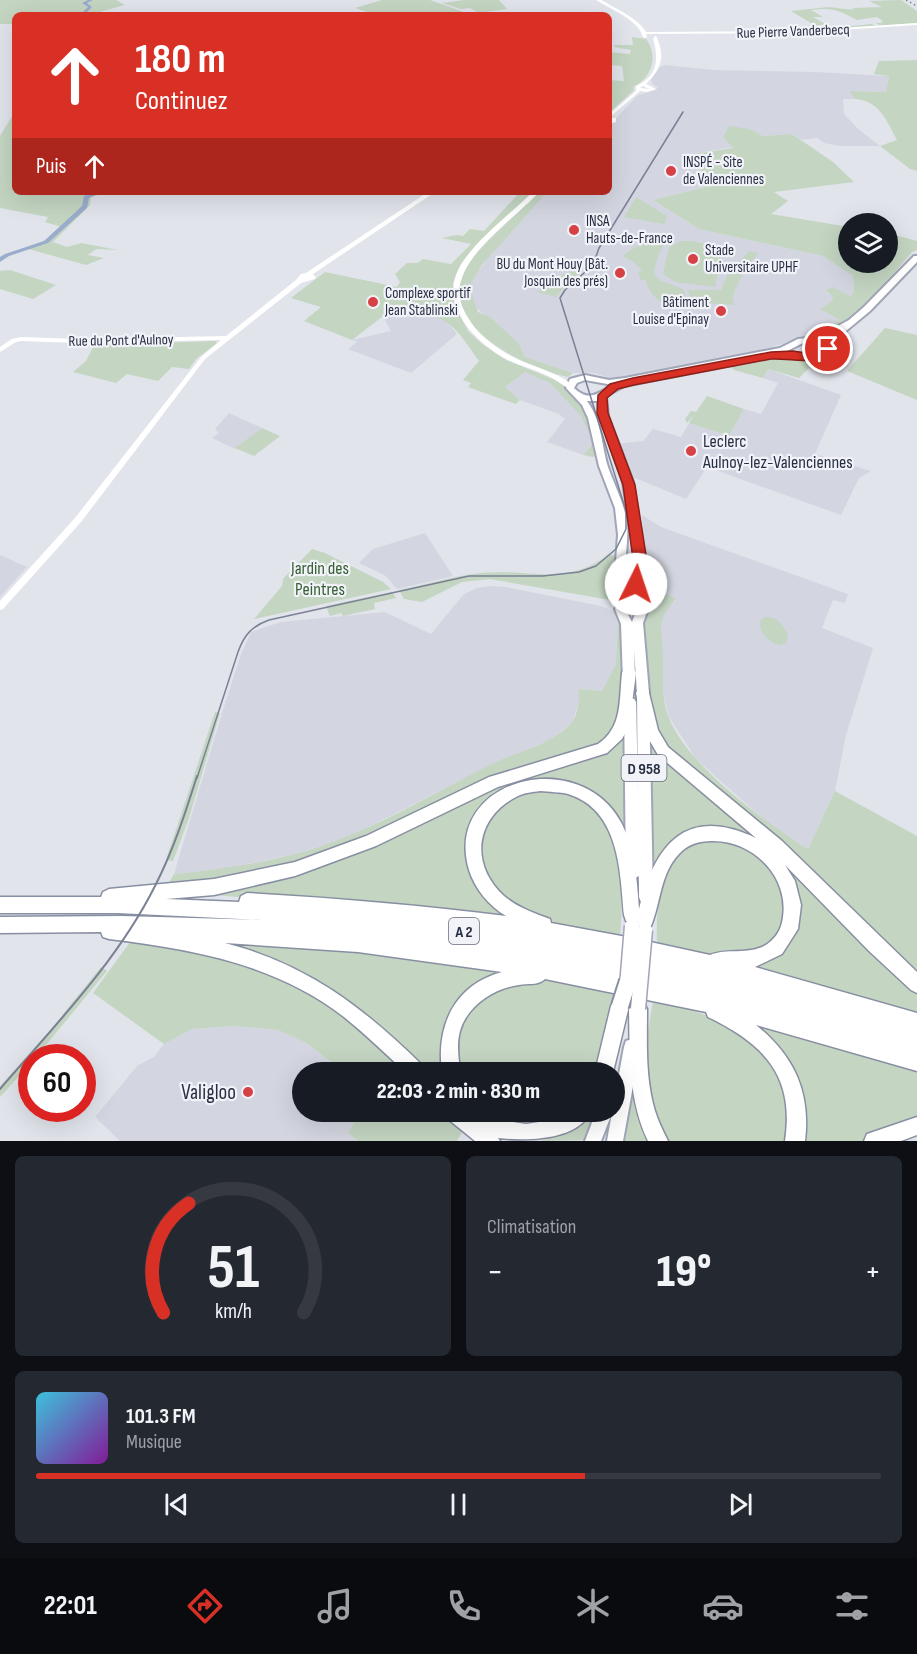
<!DOCTYPE html>
<html lang="fr">
<head>
<meta charset="utf-8">
<style>
	:root { --surface:#171b24; --page:#242831; --text:#f1f3f6; --muted:#9ea1a6; --line:#363941; --accent:#d93025 }
	body { margin:0; font-family:"Sofia Sans Condensed",sans-serif; background:var(--page); color:var(--text); height:100vh; display:flex; flex-direction:column; font-size:22px; white-space:nowrap }
	* { box-sizing:border-box; margin:0 }
	p { font-size:20px; color:var(--muted) }
	.icon { flex:none; width:33px; height:33px; fill:none; stroke:currentColor; stroke-width:2; stroke-linecap:round; stroke-linejoin:round }
	.map { position:relative; height:1141px; overflow:hidden }
	.sheet { display:flex; flex-direction:column; gap:15px; padding:15px; background:#0d0f14; flex:1 }
	.sheet>* { flex:none }
	.banner { position:absolute; left:12px; top:12px; width:600px; height:183px; border-radius:9px; box-shadow:0 6px 24px #0002; background:#d93025; color:#fff; overflow:hidden }
	.tools { position:absolute; left:838px; top:213px; display:grid; gap:12px }
	.tools a { display:grid; place-items:center; width:60px; height:60px; border-radius:50%; background:var(--surface); box-shadow:0 6px 24px #0002; font-size:30px }
	.speed { position:absolute; left:18px; top:1044px; display:flex; gap:12px; font-size:30px; font-weight:700; text-align:center }
	.speed>* { display:grid; place-content:center; width:78px; height:78px; border-radius:50%; background:var(--surface); box-shadow:0 6px 24px #0002; line-height:1 }
	.speed .limit { border:9px solid #d22; background:#fff; color:#111 }
	.pin { position:absolute; display:grid; place-items:center; width:51px; height:51px; color:#fff; margin:-26px; border:3px solid #fff; border-radius:50%; box-shadow:0 2px 6px #0007 }
	.me { position:absolute; width:66px; margin:-33px; rotate:4deg; stroke-linejoin:round; filter:drop-shadow(0 0 4px #0008) }
	.turn { display:flex; align-items:center; gap:21px; height:126px; padding:0 24px; font-size:27px }
	.turn .icon { width:78px; height:78px; stroke-width:2.5 }
	.turn b { display:block; font-size:42px; line-height:51px }
	.then { display:flex; align-items:center; height:57px; padding:0 24px; background:#0003; gap:12px; font-size:22px }
	.big { font-size:45px; font-weight:800; line-height:1.1 }
	.sheet .tile { flex:1; display:flex; flex-direction:column; justify-content:center; gap:9px; min-width:0; padding:0 21px; border-radius:9px; background:var(--page) }
	.sheet .dial { align-items:center; gap:0 }
	.dial svg { height:156px; overflow:visible; fill:none; stroke:var(--line); stroke-width:7; stroke-linecap:round; text-anchor:middle }
	.dial text { fill:var(--text); stroke:none }
	.song { display:flex; align-items:center; gap:18px }
	.cover { width:72px; height:72px; border-radius:9px; background:linear-gradient(135deg,hsl(190 70% 55%),hsl(290 70% 35%)) }
	.played { height:6px; border-radius:3px; background:linear-gradient(90deg,var(--accent) 65%,var(--line) 65%) }
	.keys { display:flex; justify-content:space-around; direction:ltr }
	.heat { display:flex; justify-content:space-between; align-items:center; font-size:33px; direction:ltr }
	.sheet .tiles { flex:1; display:grid; gap:15px; grid-template-columns:1fr 1fr }
	.tile:last-child { grid-column:span 2 }
	.trip { position:absolute; left:292px; top:1062px; width:333px; height:60px; border-radius:30px; background:var(--surface); box-shadow:0 6px 24px #0002; font-weight:800; line-height:60px; text-align:center }
	.menu { display:flex; height:96px; justify-content:space-around; align-items:center; background:#090b0e; color:var(--muted) }
	.menu .icon { width:42px; height:42px }
	.menu .active { color:var(--accent) }
	.menu b { font-size:27px; color:var(--text) }
	.map>svg:first-child { display:block }
	.built { fill:#d3d6e0 }
	.green { fill:#c4d5c2 }
	.lines { fill:none; stroke-linecap:round; stroke-linejoin:round }
	.river { fill:#9badcc; fill-rule:evenodd }
	.primary-casing { stroke:#a0a6b7; stroke-width:4 }
	.highway-casing { stroke:#888fa2; stroke-width:3 }
	.secondary { fill:#fff; fill-rule:evenodd }
	.primary { fill:#fff; fill-rule:evenodd }
	.highway { fill:#fff; fill-rule:evenodd }
	.tram-far1 { stroke:#7a8195; stroke-width:1.5 }
	.tram { stroke:#7a8195; stroke-width:2 }
	.rail { stroke:#7a8195; stroke-width:1.5; stroke-dasharray:1.5 3; stroke-linecap:butt }
	.primary-bridge-casing { stroke:#a0a6b7; stroke-width:17; stroke-linecap:butt }
	.highway-bridge-casing { stroke:#888fa2; stroke-width:20; stroke-linecap:butt }
	.primary-bridge { stroke:#fff; stroke-width:14 }
	.highway-bridge { stroke:#fff; stroke-width:16 }
	.route { fill:#d93025; stroke:#8d1f18; stroke-width:1.5 }
	.poi-dot { fill:#d54145; stroke:#f1f3f8; stroke-width:2 }
	.labels { text-anchor:middle; stroke-width:4.5; stroke-linejoin:round; paint-order:stroke }
	.far-street-label { font-size:15px; fill:#292f43; stroke:#f1f3f8 }
	.far-poi-label { font-size:15px; fill:#292f43; stroke:#f1f3f8; text-anchor:start }
	.shield { fill:#f1f3f8; stroke:#656a79; stroke-width:1.5 }
	.shield-label { font-size:16px; font-weight:bold; fill:#292f43 }
	.poi-label { font-size:18px; fill:#292f43; stroke:#f1f3f8; text-anchor:start }
	.park-label { font-size:18px; fill:#386035; stroke:#f1f3f8 }
	.near-poi-label { font-size:21px; fill:#292f43; stroke:#f1f3f8; text-anchor:end }
</style>
</head>
<body>
<div class="map">
<svg width="917" height="1141" viewBox="0 0 917 1141">
	<rect width="100%" height="100%" fill="#e1e4eb"/>
	<!-- built -->
	<g class="built">
		<polygon points="665,65 714,70 816,72 889,76 886,92 851,91 855,99 843,99 844,114 858,129 880,146 839,146 824,143 817,138 802,140 792,134 763,136 750,129 734,147 687,155 714,185 653,200 699,229 823,256 840,266 852,275 854,284 853,294 830,314 841,320 805,337 775,346 765,352 663,369 625,378 614,380 595,373 573,373 525,357 519,344 475,307 469,287 474,276 499,244 547,192 609,192 609,126 638,95 656,90 658,87 653,85 651,80 660,67"/>
		<polygon points="409,307 422,317 434,315 444,318 457,334 411,373 348,349 357,342 352,340 391,331 383,316 391,310"/>
		<polygon points="768,369 841,395 815,454 871,471 859,478 841,515 707,467 686,499 628,475 614,444 643,441 653,429 681,437 689,423 729,436 744,409 761,414 778,383 763,378"/>
		<polygon points="525,371 550,383 581,415 592,440 591,446 583,455 547,442 565,419 559,414 520,400 505,387"/>
		<polygon points="229,413 262,428 235,449 212,438 219,433 215,429"/>
		<polygon points="642,515 661,527 848,594 845,603 833,600 822,628 873,648 846,735 835,791 808,849 771,826 696,759 669,717 661,685 663,661 660,623 665,610 676,600 655,588 643,546"/>
		<polygon points="425,533 453,576 397,589 386,576 359,563 373,549"/>
		<polygon points="0,555 27,567 0,597"/>
		<polygon points="491,586 506,587 601,606 612,611 618,616 616,664 602,691 578,689 580,700 572,722 552,739 495,763 347,838 295,854 225,869 174,874 222,713 241,654 251,632 281,622 385,612 431,634 463,595 476,588"/>
		<polygon points="235,1026 278,1030 308,1044 341,1070 359,1062 368,1072 303,1072 303,1112 360,1112 348,1133 358,1141 120,1141 95,1117 137,1066 154,1057 164,1044 192,1029"/>
	</g>
	<!-- green -->
	<g class="green">
		<polygon points="0,0 116,0 125,5 96,13 99,15 15,15 15,24 0,24"/>
		<polygon points="382,0 430,0 464,12 460,15 376,15 355,8"/>
		<polygon points="464,0 499,0 507,9 478,13 470,8 461,9 442,3"/>
		<path d="M901 0 917 11V23L837 29 834 28 871 24 877 26 879 25 876 23H883L881 21H883L877 17 857 20C839 10 832 7 811 10L823 17H813L825 24 816 26 791 11 829 7 854 10 852 8 882 7 869 1Z"/>
		<path d="M632 37 646 39C659 56 652 78 633 87L634 90 609 113V107L613 103 609 102V80L624 81 622 66 609 65V52L630 54 631 50 614 47 615 45H633Z"/>
		<path d="M917 60V171L910 169 880 146 897 140C886 120 880 101 855 99L850 91 886 92 889 76 874 74 879 61Z"/>
		<polygon points="15,111 15,192 110,192 91,197 90,205 53,242 67,247 81,243 118,250 96,249 88,255 104,258 86,265 25,248 46,240 61,227 45,222 48,217 0,208 0,136"/>
		<path d="M729 126 750 129 763 136 792 134 833 162 854 182 774 192 788 201 771 214 849 227V262H888V233L917 241V250L912 252C894 273 836 348 805 337L840 320 820 309 832 301 833 297 826 290 833 287 850 296 853 294 854 284 852 275 823 256 699 229 653 200 714 185 687 155 733 148 723 137Z"/>
		<path d="M520 192H532L461 264 453 283 454 304 468 331 482 344 506 360 565 384C570 396 579 397 585 407L598 454 593 457 583 455 591 446 592 440 581 416 550 383 525 372 505 387 520 400 516 404 468 387 471 383 463 380 479 361C464 341 450 312 422 317L409 307 391 310 352 340 304 321 321 307 291 298 325 272 397 287 400 282 395 274 407 263H418L423 259 451 264 471 244 442 238 457 235 463 236 470 229 484 231Z"/>
		<path d="M539 192H547L481 266 469 287 478 312 490 317 519 344 525 357 573 373 568 377C528 369 438 327 463 272 471 253 522 210 539 192Z"/>
		<polygon points="636,197 667,216 664,224 624,217"/>
		<path d="M666 235 671 236C660 248 656 258 654 274L659 280 683 289 689 304 686 308C667 310 649 297 646 280H641L638 272 642 271 636 264 623 256 637 246 641 247 642 242 653 239 663 240Z"/>
		<polygon points="692,241 723,247 715,287 675,282 663,274 669,247 681,241"/>
		<path d="M750 251 758 253C746 269 738 279 732 299L735 305 692 302 688 290H721L729 271Z"/>
		<polygon points="10,270 56,285 33,299 0,289 0,271"/>
		<polygon points="582,271 564,287 556,297 537,292 567,272"/>
		<polygon points="885,328 917,335 917,400 847,371"/>
		<polygon points="215,341 217,343 196,359 189,369 172,367 158,381 127,374 116,383 73,372 86,361 94,345"/>
		<polygon points="781,356 806,359 828,366 823,371 809,368 799,378 768,369 763,378 734,370 729,365"/>
		<polygon points="707,396 744,409 729,436 689,423 694,415 687,423 685,419 691,411 696,412"/>
		<polygon points="262,428 280,436 254,456 235,448"/>
		<polygon points="312,549 325,553 383,582 391,589 254,619 282,586 283,579"/>
		<path d="M609 554 617 557 611 569V577L623 588 622 598 616 601 490 579 462 582 422 602 404 599 399 590C425 585 453 576 480 573 529 568 565 588 609 554Z"/>
		<path d="M641 582 676 599C654 622 663 630 663 659 663 679 661 698 669 718 688 766 765 822 808 849L835 791 917 836V976L670 754 652 727 639 598Z"/>
		<polygon points="392,592 396,598 374,603 375,609 343,616 341,613 330,616 326,606"/>
		<path d="M613 611 623 621 620 721 604 745 298 864 243 877 166 888 174 874C215 870 256 864 295 854 367 835 429 795 494 763 519 751 551 745 571 723 578 715 580 699 578 689L602 691 616 664 618 616Z"/>
		<path d="M764 617C778 616 782 624 788 635L786 643 779 645C768 642 759 632 760 621Z"/>
		<polygon points="215,712 220,713 189,818 173,861 166,860"/>
		<polygon points="625,733 628,851 619,830 574,787 499,794 470,858 524,921 202,894 250,882"/>
		<polygon points="649,734 753,828 917,986 917,1017 741,968 790,938 775,858 701,830 653,873"/>
		<path d="M541 788C553 790 571 791 581 798 630 827 623 889 620 937 577 929 487 916 481 860 480 853 477 844 479 837 483 825 493 813 499 801Z"/>
		<path d="M698 839 733 840 770 864 789 908 777 939 764 947 729 957 657 945C656 905 657 857 698 839Z"/>
		<polygon points="133,938 152,940 267,970 332,1005 394,1056 410,1072 368,1072 359,1062 341,1070 308,1044 278,1030 235,1026 192,1029 164,1044 93,993"/>
		<polygon points="203,938 274,942 511,968 478,987 444,1058 447,1072 422,1072 385,1035 361,1015"/>
		<polygon points="101,967 107,971 36,1057 32,1058 31,1063 0,1097 0,1086 47,1034"/>
		<polygon points="529,979 547,980 615,992 598,1072 457,1072 454,1052 461,1019 486,991"/>
		<polygon points="653,1001 686,1008 729,1024 772,1059 790,1098 789,1141 666,1141 650,1108 644,1055"/>
		<polygon points="733,1014 917,1066 917,1120 890,1127 862,1141 798,1141 800,1100"/>
		<polygon points="635,1074 654,1141 620,1141"/>
		<polygon points="360,1112 445,1112 463,1130 457,1141 358,1141 348,1133"/>
		<path d="M480 1112H571C547 1134 505 1134 480 1112Z"/>
		<path d="M587 1112H599L586 1140 539 1141C560 1135 572 1127 587 1112Z"/>
	</g>
	<g class="lines">
		<!-- river -->
		<g class="river">
			<polygon points="88,0 93,0 87,3 92,7 85,14 87,15 82,15 82,13 88,7 82,3"/>
			<polygon points="94,192 102,192 89,198 87,208 48,243 9,256 0,262 0,257 5,254 44,241 82,206 84,196"/>
		</g>
		<defs>
			<g id="primary">
				<path d="M914 256H917V262L870 311 835 340 832 346 833 353 828 358 821 360H811L792 356 767 358 624 386 606 396 608 416 633 482 647 574C639 591 639 593 648 609L643 623 649 693 653 897 651 902 646 904 641 902 639 897V876L633 879 628 878 626 873 624 702 626 699 630 697 634 699 636 702 638 791 637 693 634 649 635 681 633 684 629 686 625 684 623 681 621 624 615 609 621 599 622 593 615 574 618 535 615 508 599 466 588 418 582 405 566 388 570 379 585 375 609 380 625 378 780 348 798 339 818 337 849 320 864 307ZM828 338 824 346 825 352 816 356 785 352 803 343 820 341ZM585 380 613 385C597 394 589 402 574 388L577 383ZM587 401H598L600 416 623 482 637 574 635 577 628 581C622 569 629 542 627 525 625 504 615 487 608 467 601 444 602 421 587 401ZM632 600 637 609 632 622 625 609Z"/>
				<polygon points="632,1039 638,1041 640,1047 623,1141 607,1141 612,1113 601,1141 585,1141 596,1112 615,1112 615,1096 624,1047 626,1041"/>
			</g>
			<g id="highway">
				<path d="M629 668 634 669 636 673 629 726 622 739 607 753 498 787 376 846 295 876 214 895 166 899 239 902 241 896 247 893C334 898 420 905 506 916 489 906 475 889 469 870 442 779 580 743 622 824 635 850 637 880 639 909 655 844 686 805 756 838L658 755 644 731 636 693 638 689 643 688 648 689 658 730 668 747 782 841 917 972V993L911 990 869 951 785 865 795 881 801 905 798 929 782 954 755 967 917 1013V1071L756 1025C794 1056 811 1092 805 1141H785C795 1076 764 1044 708 1017L706 1012 545 979C538 986 528 983 519 985 494 988 467 1006 460 1031 456 1045 459 1059 460 1072H442C436 1026 454 985 502 972L358 952 225 943C307 964 363 1007 423 1066L426 1072H405C385 1053 365 1034 344 1017 276 964 192 949 109 939L103 937 101 932 0 933V917L122 916 262 920 117 913H0V897H101L103 892 109 889 214 879 295 862 366 836 489 777 598 744C623 727 619 700 622 673L624 669ZM540 791C549 792 560 792 568 794 620 810 620 872 624 915L626 921 632 923 637 921 639 926 645 928 651 926C661 902 660 874 679 854 688 844 699 841 712 841 752 840 789 876 783 917 782 926 778 935 771 941 754 957 729 947 710 955L632 938 551 923 550 919C534 913 517 907 504 896 469 864 475 817 518 796 524 793 533 792 540 791Z"/>
				<polygon points="620,997 626,1000 629,1006 613,1072 595,1072 611,1006 614,1000"/>
				<path d="M638 1000 644 1003 647 1009C647 1043 645 1078 655 1111 658 1121 663 1131 668 1141H648C628 1099 630 1055 629 1009L632 1003Z"/>
				<path d="M446 1112H485L499 1120 526 1124 552 1120 566 1112H590C578 1141 525 1141 498 1138L500 1141H475L448 1119Z"/>
				<polygon points="917,1117 917,1135 901,1141 864,1141 867,1134"/>
			</g>
		</defs>
		<!-- primary casing -->
		<use href="#primary" class="primary-casing"/>
		<!-- highway casing -->
		<use href="#highway" class="highway-casing"/>
		<!-- secondary -->
		<g class="secondary">
			<path d="M596 0H601C614 7 639 19 646 32L792 31 917 23V25L792 33 646 34 647 37 645 38 643 37C639 20 610 9 596 0Z"/>
			<path d="M655 36 657 37C658 42 661 47 661 52 663 65 654 76 646 84L656 89 647 92 640 91 609 118V114L636 91V86C658 76 659 59 653 39ZM643 86 649 89 640 88Z"/>
			<polygon points="612,118 616,118 616,122 609,124 609,122 612,121"/>
			<polygon points="428,192 435,192 313,274 316,278 315,279 301,283 205,359 81,522 3,609 0,610 0,601 75,518 201,357 221,340 77,343 21,341 16,342 0,352 0,347 12,339 21,337 77,339 226,336 296,280 301,274 306,273"/>
			<path d="M533 192H539C516 217 470 248 461 281 457 293 461 306 467 316 476 333 494 347 511 356 531 367 554 370 573 385V389H570C562 385 555 379 546 375 534 369 520 366 508 360 476 343 439 306 459 268 474 241 510 214 533 192Z"/>
		</g>
		<!-- primary -->
		<use href="#primary" class="primary"/>
		<!-- highway -->
		<use href="#highway" class="highway"/>
		<!-- tram-far1 -->
		<path class="tram-far1" d="M197 778 238 652C244 635 252 626 269 620L469 576H543L579 572 596 566 616 549 626 529V511L560 298 565 290 593 265 599 248 683 112"/>
		<!-- tram -->
		<path class="tram" d="M0 1089C55 1025 117 962 155 886 173 851 185 814 197 776"/>
		<!-- rail -->
		<polyline class="rail" points="906,0 917,6"/>
		<defs>
			<g id="primary-bridge">
				<polyline points="627,986 632,926"/>
				<polyline points="638,1009 645,930"/>
			</g>
			<polyline id="highway-bridge" points="620,1006 628,981"/>
		</defs>
		<!-- primary-bridge casing -->
		<use href="#primary-bridge" class="primary-bridge-casing"/>
		<!-- highway-bridge casing -->
		<use href="#highway-bridge" class="highway-bridge-casing"/>
		<!-- primary-bridge -->
		<use href="#primary-bridge" class="primary-bridge"/>
		<!-- highway-bridge -->
		<use href="#highway-bridge" class="highway-bridge"/>
	</g>
	<!-- route -->
	<path class="route" d="M828 346 834 349 832 356C822 365 788 358 771 359L634 385 618 389 607 398 608 413 635 485 649 574 641 587H631L629 584 635 574 623 485 597 413 598 395 610 384 633 378 771 352 793 351 819 355Z"/>
	<!-- markers -->
	<g class="poi-dot">
		<circle cx="671" cy="171" r="6"/>
		<circle cx="574" cy="230" r="6"/>
		<circle cx="693" cy="259" r="6"/>
		<circle cx="620" cy="273" r="6"/>
		<circle cx="373" cy="302" r="6"/>
		<circle cx="721" cy="311" r="6"/>
		<circle cx="691" cy="451" r="6"/>
		<circle cx="248" cy="1092" r="6"/>
	</g>
	<g class="labels">
		<!-- far-street labels -->
		<g class="far-street-label">
			<text transform="translate(793 31) rotate(-2)" y="5">Rue Pierre Vanderbecq</text>
			<text transform="translate(121 340) rotate(-1)" y="5">Rue du Pont d'Aulnoy</text>
		</g>
		<!-- far-poi labels -->
		<g class="far-poi-label">
			<text x="683" y="167">INSPÉ - Site<tspan x="683" dy="17">de Valenciennes</tspan></text>
			<text x="586" y="226">INSA<tspan x="586" dy="17">Hauts-de-France</tspan></text>
			<text x="705" y="255">Stade<tspan x="705" dy="17">Universitaire UPHF</tspan></text>
			<text x="608" y="269" text-anchor="end">BU du Mont Houy (Bât.<tspan x="608" dy="17">Josquin des prés)</tspan></text>
			<text x="385" y="298">Complexe sportif<tspan x="385" dy="17">Jean Stablinski</tspan></text>
			<text x="709" y="307" text-anchor="end">Bâtiment<tspan x="709" dy="17">Louise d'Epinay</tspan></text>
		</g>
		<!-- shield labels -->
		<g class="shield">
			<rect x="621.5" y="755" width="45" height="26" rx="4.5"/>
			<rect x="449" y="918" width="30" height="26" rx="4.5"/>
		</g>
		<g class="shield-label">
			<text x="644" y="774">D 958</text>
			<text x="464" y="937">A 2</text>
		</g>
		<!-- poi labels -->
		<g class="poi-label">
			<text x="703" y="447">Leclerc<tspan x="703" dy="21">Aulnoy-lez-Valenciennes</tspan></text>
		</g>
		<!-- park labels -->
		<g class="park-label">
			<text x="320" y="574">Jardin des<tspan x="320" dy="21">Peintres</tspan></text>
		</g>
		<!-- near-poi labels -->
		<g class="near-poi-label">
			<text x="236" y="1099">Valigloo</text>
		</g>
	</g>
</svg>
<div class="tools">
<a><svg class="icon" aria-label="layers" viewBox="0 0 24 24"><path d="M12 4l9 5-9 5-9-5zM3 14l9 5 9-5"/></svg></a>
</div>
<div class="speed"><div class="limit">60</div></div>
<div class="pin" style="left:828px;top:349px;background:#d93025"><svg class="icon" aria-label="arrive" viewBox="0 0 24 24"><path d="M6 21V4h12l-3 4 3 4H6"/></svg></div>
<svg class="me" style="left:636px;top:584px" viewBox="-20 -20 40 40"><circle r="19" fill="#fff"/><path d="M0-13L10 11 0 6-10 11z" fill="#d93025"/></svg>
<div class="trip">22:03 · 2 min · 830 m</div>
<div class="banner">
<div class="turn"><svg class="icon" aria-label="ahead" viewBox="0 0 24 24"><path d="M12 20V5M6 11l6-6 6 6"/></svg><div><b>180 m</b>Continuez</div></div>
<div class="then">Puis<svg class="icon" aria-label="ahead" viewBox="0 0 24 24"><path d="M12 20V5M6 11l6-6 6 6"/></svg></div>
</div>
</div>
<section class="sheet">
<div class="tiles">
<div class="tile dial"><svg viewBox="0 0 100 80">
<path d="M14 69A42 42 0 1 1 86 69"/>
<path d="M14 69A42 42 0 0 1 27 13" stroke="#d93025"/>
<text x="50" y="56" font-size="32" font-weight="700">51</text>
<text x="50" y="72" font-size="11">km/h</text>
</svg></div>
<div class="tile"><p>Climatisation</p>
<div class="heat"><a>−</a><b class="big">19°</b><a>+</a></div>
</div>
<div class="tile">
<div class="song"><i class="cover"></i><div><b>101.3 FM</b><p>Musique</p></div></div>
<div class="played"></div>
<div class="keys"><svg class="icon" aria-label="previous" viewBox="0 0 24 24"><path d="M18 5L8 12l10 7zM5 5v14"/></svg><svg class="icon" aria-label="pause" viewBox="0 0 24 24"><path d="M8 5v14M16 5v14"/></svg><svg class="icon" aria-label="next" viewBox="0 0 24 24"><path d="M6 5l10 7-10 7zM19 5v14"/></svg></div>
</div>
</div>
</section>
<nav class="menu">
<b>22:01</b>
<svg class="icon active" aria-label="directions" viewBox="0 0 24 24"><path d="M12 3l9 9-9 9-9-9zM9 14v-3h6M13 9l2 2-2 2"/></svg>
<svg class="icon" aria-label="music" viewBox="0 0 24 24"><path d="M9 18V5l10-2v13"/><circle cx="6" cy="18" r="3"/><circle cx="16" cy="16" r="3"/></svg>
<svg class="icon" aria-label="phone" viewBox="0 0 24 24"><path d="M5 4h4l2 5-3 2q2 4 5 5l2-3 5 2v4C11 20 4 13 5 4z"/></svg>
<svg class="icon" aria-label="climate" viewBox="0 0 24 24"><path d="M12 3v18M4 7l16 10M4 17L20 7"/></svg>
<svg class="icon" aria-label="car" viewBox="0 0 24 24"><path d="M5 17H2v-5l4-1 3-4h7l3 4 3 1v5h-3M9 17h6M6 11h13"/><circle cx="7" cy="17" r="2"/><circle cx="17" cy="17" r="2"/></svg>
<svg class="icon" aria-label="filters" viewBox="0 0 24 24"><path d="M4 7h16M4 17h16"/><circle cx="9" cy="7" r="2"/><circle cx="15" cy="17" r="2"/></svg>
</nav>
</body>
</html>
